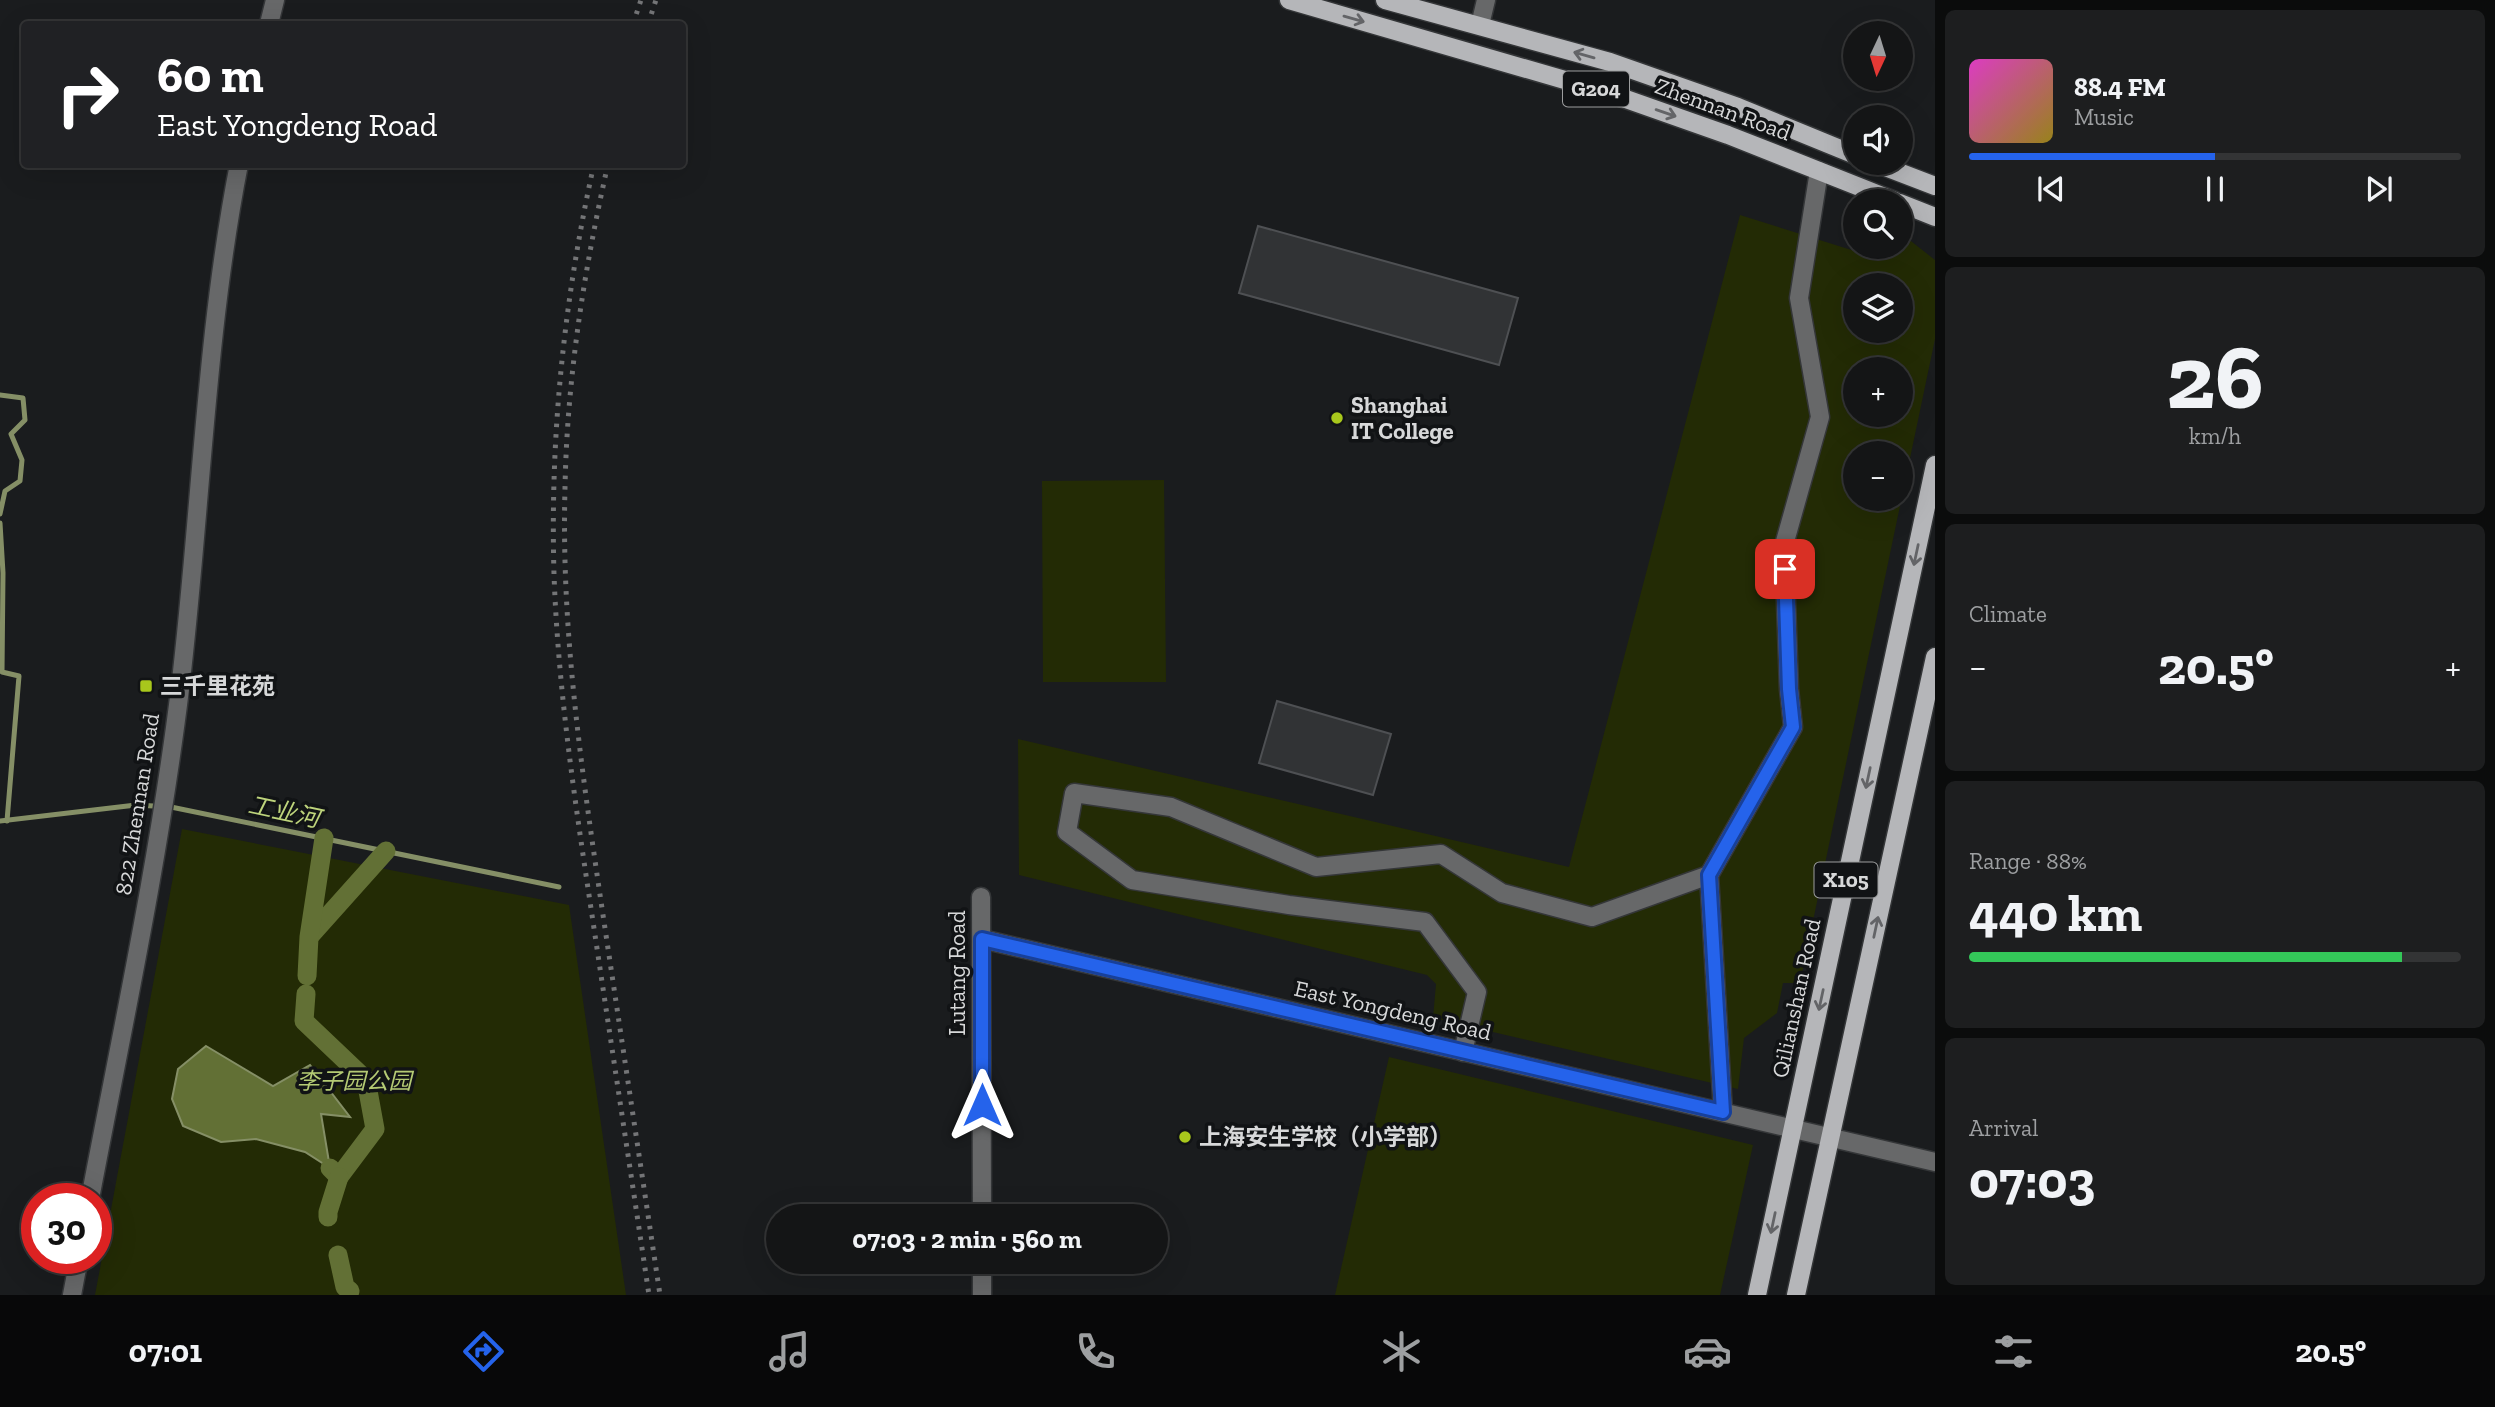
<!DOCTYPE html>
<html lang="en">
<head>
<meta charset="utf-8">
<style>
	:root { --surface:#141516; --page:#1d1e1f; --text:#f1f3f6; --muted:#9d9fa1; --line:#333435; --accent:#2563eb }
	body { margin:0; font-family:"Zilla Slab","Noto Sans SC",serif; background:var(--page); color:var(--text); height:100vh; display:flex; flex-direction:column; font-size:26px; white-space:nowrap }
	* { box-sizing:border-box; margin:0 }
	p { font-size:23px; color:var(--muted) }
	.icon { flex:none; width:38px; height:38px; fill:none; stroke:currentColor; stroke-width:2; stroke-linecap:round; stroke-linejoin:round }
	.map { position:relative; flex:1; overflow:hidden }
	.sheet { display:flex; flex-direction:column; gap:10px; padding:10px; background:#0b0c0c; width:560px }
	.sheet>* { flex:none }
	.banner { position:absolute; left:21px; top:21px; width:665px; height:147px; border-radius:7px; box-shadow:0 7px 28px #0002,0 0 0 2px var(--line); background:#202124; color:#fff; overflow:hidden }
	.needle { width:46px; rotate:184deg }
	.buttons { position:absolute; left:1843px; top:21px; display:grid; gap:14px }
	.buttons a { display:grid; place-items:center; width:70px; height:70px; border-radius:50%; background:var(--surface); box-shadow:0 7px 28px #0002,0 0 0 2px var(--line); font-size:35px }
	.speed { position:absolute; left:21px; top:1183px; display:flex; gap:14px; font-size:35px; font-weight:700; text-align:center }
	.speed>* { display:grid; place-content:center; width:91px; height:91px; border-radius:50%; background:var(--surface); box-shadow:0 7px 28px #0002,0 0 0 2px var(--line); line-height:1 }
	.speed .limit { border:10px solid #d22; background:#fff; color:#111 }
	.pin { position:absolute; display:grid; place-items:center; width:60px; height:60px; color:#fff; margin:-30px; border-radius:14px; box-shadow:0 4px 10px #0006 }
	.me { position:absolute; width:77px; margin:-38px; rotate:0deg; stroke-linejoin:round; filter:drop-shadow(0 0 5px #0008) }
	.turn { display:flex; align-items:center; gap:24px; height:147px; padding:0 21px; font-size:32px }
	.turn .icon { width:91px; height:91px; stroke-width:2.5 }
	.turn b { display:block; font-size:49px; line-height:60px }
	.big { font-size:52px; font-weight:700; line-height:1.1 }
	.sheet .card { flex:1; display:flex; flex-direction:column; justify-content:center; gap:10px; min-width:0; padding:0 24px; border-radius:10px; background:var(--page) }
	.sheet .dial { align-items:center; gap:0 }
	.dial b { font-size:91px; line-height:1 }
	.song { display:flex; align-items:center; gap:21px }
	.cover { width:84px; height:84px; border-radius:10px; background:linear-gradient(135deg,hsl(310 70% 55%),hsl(50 70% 35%)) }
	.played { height:7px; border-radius:4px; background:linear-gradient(90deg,var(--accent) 50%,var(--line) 50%) }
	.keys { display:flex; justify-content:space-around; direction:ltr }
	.heat { display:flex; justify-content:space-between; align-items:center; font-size:38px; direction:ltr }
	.charge { height:10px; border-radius:5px; background:linear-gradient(90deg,#34c759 88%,var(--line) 0) }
	.trip { position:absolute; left:766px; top:1204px; width:402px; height:70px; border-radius:35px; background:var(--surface); box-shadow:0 7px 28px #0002,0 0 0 2px var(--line); font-weight:700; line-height:70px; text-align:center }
	.dock { display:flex; height:112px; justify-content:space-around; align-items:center; background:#080809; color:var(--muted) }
	.dock .icon { width:49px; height:49px }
	.dock .selected { color:var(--accent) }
	.dock b { font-size:32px; color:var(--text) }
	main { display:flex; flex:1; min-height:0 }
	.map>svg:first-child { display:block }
	.green { fill:#232b05; fill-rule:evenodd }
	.water { fill:#627035; stroke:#858f66; stroke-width:2 }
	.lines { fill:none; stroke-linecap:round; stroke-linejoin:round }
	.stream { stroke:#858f66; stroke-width:5 }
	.canal { stroke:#627035; stroke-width:19 }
	.building { fill:#313335; stroke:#4e5053; stroke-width:2 }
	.minor-casing { stroke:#343638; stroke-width:21 }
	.major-casing { stroke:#343638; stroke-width:21 }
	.minor { stroke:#676869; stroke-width:18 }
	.major { stroke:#b5b6b9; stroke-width:18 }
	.rail { stroke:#747577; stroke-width:5; stroke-dasharray:3.5 7; stroke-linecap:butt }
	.oneway { stroke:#636467 }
	.route-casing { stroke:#184099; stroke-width:18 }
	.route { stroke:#2563eb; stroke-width:12 }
	.poi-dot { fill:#a8c71c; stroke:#111315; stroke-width:2.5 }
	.labels { text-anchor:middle; stroke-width:7; stroke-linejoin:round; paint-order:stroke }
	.shield { fill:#111315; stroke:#9c9d9e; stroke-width:2 }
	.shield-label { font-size:21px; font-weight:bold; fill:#d7d8d9 }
	.street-label { font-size:23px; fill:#d7d8d9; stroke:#111315 }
	.poi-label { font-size:23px; font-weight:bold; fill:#d7d8d9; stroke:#111315; text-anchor:start }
	.park-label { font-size:23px; font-style:italic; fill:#b5cb74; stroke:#111315 }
	.water-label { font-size:24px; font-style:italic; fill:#bed47c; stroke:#111315 }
</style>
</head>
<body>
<main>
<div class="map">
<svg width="1935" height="1295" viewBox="0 0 1935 1295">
	<rect width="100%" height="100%" fill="#1a1c1e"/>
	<!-- green -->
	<g class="green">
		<path d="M1740 215 1877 258 1879 247H1900L1901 237 1907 238 1935 260V339L1800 983H1783L1777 1013 1744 1038 1738 1089 1433 1018 1436 984 1427 975 1019 875 1018 739 1569 867ZM1855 285H1900V331H1855ZM1855 369H1900V415H1855ZM1855 453H1900V499H1855Z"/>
		<polygon points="1164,480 1166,682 1043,682 1042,481"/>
		<polygon points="182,829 569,905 626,1295 95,1295"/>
		<polygon points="1389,1057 1753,1145 1720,1295 1335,1295"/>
	</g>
	<!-- water -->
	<polygon class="water" points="206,1046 273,1086 310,1065 350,1117 321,1114 330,1168 305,1152 256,1139 221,1142 183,1126 172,1099 178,1069"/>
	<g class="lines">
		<!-- stream -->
		<g class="stream">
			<polyline points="0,395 23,398 25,420 11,434 22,460 20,481 5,491 0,514"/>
			<polyline points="0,523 3,573 2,672 19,676 7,821"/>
			<polyline points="0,821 136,805 171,807 559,887"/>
		</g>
		<!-- canal -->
		<g class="canal">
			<polyline points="310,936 386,851"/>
			<polyline points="307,976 309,937 324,838"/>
			<polyline points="306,994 304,1021 366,1080 375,1129 339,1177 330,1168"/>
			<polyline points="328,1217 328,1212 339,1177"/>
			<polyline points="338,1255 345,1287 350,1291"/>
		</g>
	</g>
	<!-- building -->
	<g class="building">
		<polygon points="1258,226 1518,298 1499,365 1239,293"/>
		<polygon points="1277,701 1391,734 1373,795 1259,763"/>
	</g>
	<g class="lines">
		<defs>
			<g id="minor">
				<polyline points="269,24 275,0"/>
				<polyline points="1480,25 1486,0"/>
				<polyline points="981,897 982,1216"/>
				<polyline points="982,939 1935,1162"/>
				<polyline points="1463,1052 1477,992 1425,922 1289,905 1132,880 1067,832 1074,793 1171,807 1316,867 1441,854 1502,893 1592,917 1709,875"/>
				<polyline points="1723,1112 1709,875 1793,727 1789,689 1784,545 1820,417 1799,298 1819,171"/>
				<path d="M90 1199C122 1030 159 860 180 689 201 514 205 337 239 164"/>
				<polyline points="982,1262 982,1295"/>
				<polyline points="72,1295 79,1258"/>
			</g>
			<g id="major">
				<polyline points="1289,0 1606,92 1728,135 1895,201"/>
				<polyline points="1385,0 1610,62 1738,107 1855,155"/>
				<polyline points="1875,163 1935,186"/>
				<polyline points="1900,203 1935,217"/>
				<polyline points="1757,1295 1935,465"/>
				<polyline points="1796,1295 1935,657"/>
			</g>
		</defs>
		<!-- minor casing -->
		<use href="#minor" class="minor-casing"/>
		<!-- major casing -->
		<use href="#major" class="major-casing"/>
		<!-- minor -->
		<use href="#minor" class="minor"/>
		<!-- major -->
		<use href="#major" class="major"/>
		<!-- rail -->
		<g class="rail">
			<polyline points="633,24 641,0"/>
			<polyline points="648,24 656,0"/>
			<path d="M594 164C564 299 550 436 554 574 558 689 575 802 592 915 611 1042 630 1168 649 1295"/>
			<path d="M608 164C584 270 567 379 565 488 561 632 582 773 603 915 622 1042 641 1168 660 1295"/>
		</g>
	</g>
	<!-- one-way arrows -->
	<defs><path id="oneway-shaft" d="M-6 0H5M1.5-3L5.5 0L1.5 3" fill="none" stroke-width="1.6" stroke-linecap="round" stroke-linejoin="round" transform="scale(1.75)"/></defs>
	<g class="oneway">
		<use href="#oneway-shaft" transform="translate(1354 19) rotate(16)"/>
		<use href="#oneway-shaft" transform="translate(1584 55) rotate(-164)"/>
		<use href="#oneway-shaft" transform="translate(1666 113) rotate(19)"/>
		<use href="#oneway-shaft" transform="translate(1916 555) rotate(102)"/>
		<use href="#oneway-shaft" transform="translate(1868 778) rotate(102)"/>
		<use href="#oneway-shaft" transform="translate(1876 927) rotate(-78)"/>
		<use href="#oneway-shaft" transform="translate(1821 1000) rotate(102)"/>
		<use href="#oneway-shaft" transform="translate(1773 1223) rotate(102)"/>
	</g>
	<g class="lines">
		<defs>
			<polyline id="route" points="982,1105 982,939 1723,1112 1709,875 1793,727 1789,689 1785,569"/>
		</defs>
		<!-- route casing -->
		<use href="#route" class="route-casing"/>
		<!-- route -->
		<use href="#route" class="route"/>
	</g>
	<!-- markers -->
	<g class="poi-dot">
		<circle cx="1337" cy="418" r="7"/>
		<rect x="139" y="679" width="14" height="14" rx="3.5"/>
		<circle cx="1185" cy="1137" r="7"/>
	</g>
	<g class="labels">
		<!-- shield labels -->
		<g class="shield">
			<rect x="1563" y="71.5" width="66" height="35" rx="5"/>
			<rect x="1814.5" y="862.5" width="63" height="35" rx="5"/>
		</g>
		<g class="shield-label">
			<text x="1596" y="96">G204</text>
			<text x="1846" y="887">X105</text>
		</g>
		<!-- street labels -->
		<g class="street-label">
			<text transform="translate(1723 109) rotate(20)" y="8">Zhennan Road</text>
			<text transform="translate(137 804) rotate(-81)" y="8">822 Zhennan Road</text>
			<text transform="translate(957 973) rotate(-90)" y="8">Lutang Road</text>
			<text transform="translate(1796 998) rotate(-78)" y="8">Qilianshan Road</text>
			<text transform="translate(1393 1010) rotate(13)" y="8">East Yongdeng Road</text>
		</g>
		<!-- poi labels -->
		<g class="poi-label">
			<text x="1351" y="413">Shanghai<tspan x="1351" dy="26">IT College</tspan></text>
			<text x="160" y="694">三千里花苑</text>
			<text x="1199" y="1145">上海安生学校（小学部）</text>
		</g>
		<!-- park labels -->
		<g class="park-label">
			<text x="354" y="1089">李子园公园</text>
		</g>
		<!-- water labels -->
		<g class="water-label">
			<text transform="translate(284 812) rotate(12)" y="8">工业河</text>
		</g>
	</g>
</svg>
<div class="buttons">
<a><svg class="needle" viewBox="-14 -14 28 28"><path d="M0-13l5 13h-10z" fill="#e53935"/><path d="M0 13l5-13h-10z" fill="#9d9fa1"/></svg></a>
<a><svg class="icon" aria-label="sound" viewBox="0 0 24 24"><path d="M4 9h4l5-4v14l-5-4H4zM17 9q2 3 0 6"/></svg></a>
<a><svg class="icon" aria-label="search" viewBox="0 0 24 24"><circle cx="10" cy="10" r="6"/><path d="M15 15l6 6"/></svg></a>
<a><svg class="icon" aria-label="layers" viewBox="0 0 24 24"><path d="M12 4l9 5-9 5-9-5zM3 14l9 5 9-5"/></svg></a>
<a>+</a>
<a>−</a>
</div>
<div class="speed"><div class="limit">30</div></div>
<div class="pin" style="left:1785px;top:569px;background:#d93025"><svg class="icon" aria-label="arrive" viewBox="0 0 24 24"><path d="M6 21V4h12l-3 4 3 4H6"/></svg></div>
<svg class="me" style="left:982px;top:1105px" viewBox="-20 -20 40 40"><path d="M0-17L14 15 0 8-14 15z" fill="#2563eb" stroke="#fff" stroke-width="4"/></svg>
<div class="trip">07:03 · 2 min · 560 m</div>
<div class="banner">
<div class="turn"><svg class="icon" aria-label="right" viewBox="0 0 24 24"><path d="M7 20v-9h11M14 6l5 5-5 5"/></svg><div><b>60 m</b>East Yongdeng Road</div></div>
</div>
</div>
<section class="sheet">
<div class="card">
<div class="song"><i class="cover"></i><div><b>88.4 FM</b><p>Music</p></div></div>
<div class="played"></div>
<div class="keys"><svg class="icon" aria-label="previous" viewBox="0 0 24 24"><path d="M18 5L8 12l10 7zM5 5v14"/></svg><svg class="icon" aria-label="pause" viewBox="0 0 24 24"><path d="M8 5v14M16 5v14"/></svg><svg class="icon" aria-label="next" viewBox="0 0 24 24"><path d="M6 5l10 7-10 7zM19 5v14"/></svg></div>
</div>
<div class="card dial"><b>26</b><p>km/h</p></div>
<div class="card"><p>Climate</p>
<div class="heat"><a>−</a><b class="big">20.5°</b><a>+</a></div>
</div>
<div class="card"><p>Range · 88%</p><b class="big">440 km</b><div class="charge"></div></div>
<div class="card"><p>Arrival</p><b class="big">07:03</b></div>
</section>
</main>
<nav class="dock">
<b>07:01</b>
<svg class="icon selected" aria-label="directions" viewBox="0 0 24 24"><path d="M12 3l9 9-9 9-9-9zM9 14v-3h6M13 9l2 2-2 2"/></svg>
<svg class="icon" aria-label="music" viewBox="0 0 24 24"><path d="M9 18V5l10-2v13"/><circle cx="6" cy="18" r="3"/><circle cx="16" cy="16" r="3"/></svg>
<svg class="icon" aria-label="phone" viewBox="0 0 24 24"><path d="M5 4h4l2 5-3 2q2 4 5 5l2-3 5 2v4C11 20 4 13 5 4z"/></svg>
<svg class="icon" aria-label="climate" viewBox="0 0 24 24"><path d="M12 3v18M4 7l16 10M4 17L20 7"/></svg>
<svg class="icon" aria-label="car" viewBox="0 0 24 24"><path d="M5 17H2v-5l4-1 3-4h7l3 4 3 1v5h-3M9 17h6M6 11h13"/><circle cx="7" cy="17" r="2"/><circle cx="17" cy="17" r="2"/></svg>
<svg class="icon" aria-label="filters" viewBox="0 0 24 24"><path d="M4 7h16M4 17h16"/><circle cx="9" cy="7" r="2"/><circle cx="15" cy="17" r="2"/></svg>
<b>20.5°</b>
</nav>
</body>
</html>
